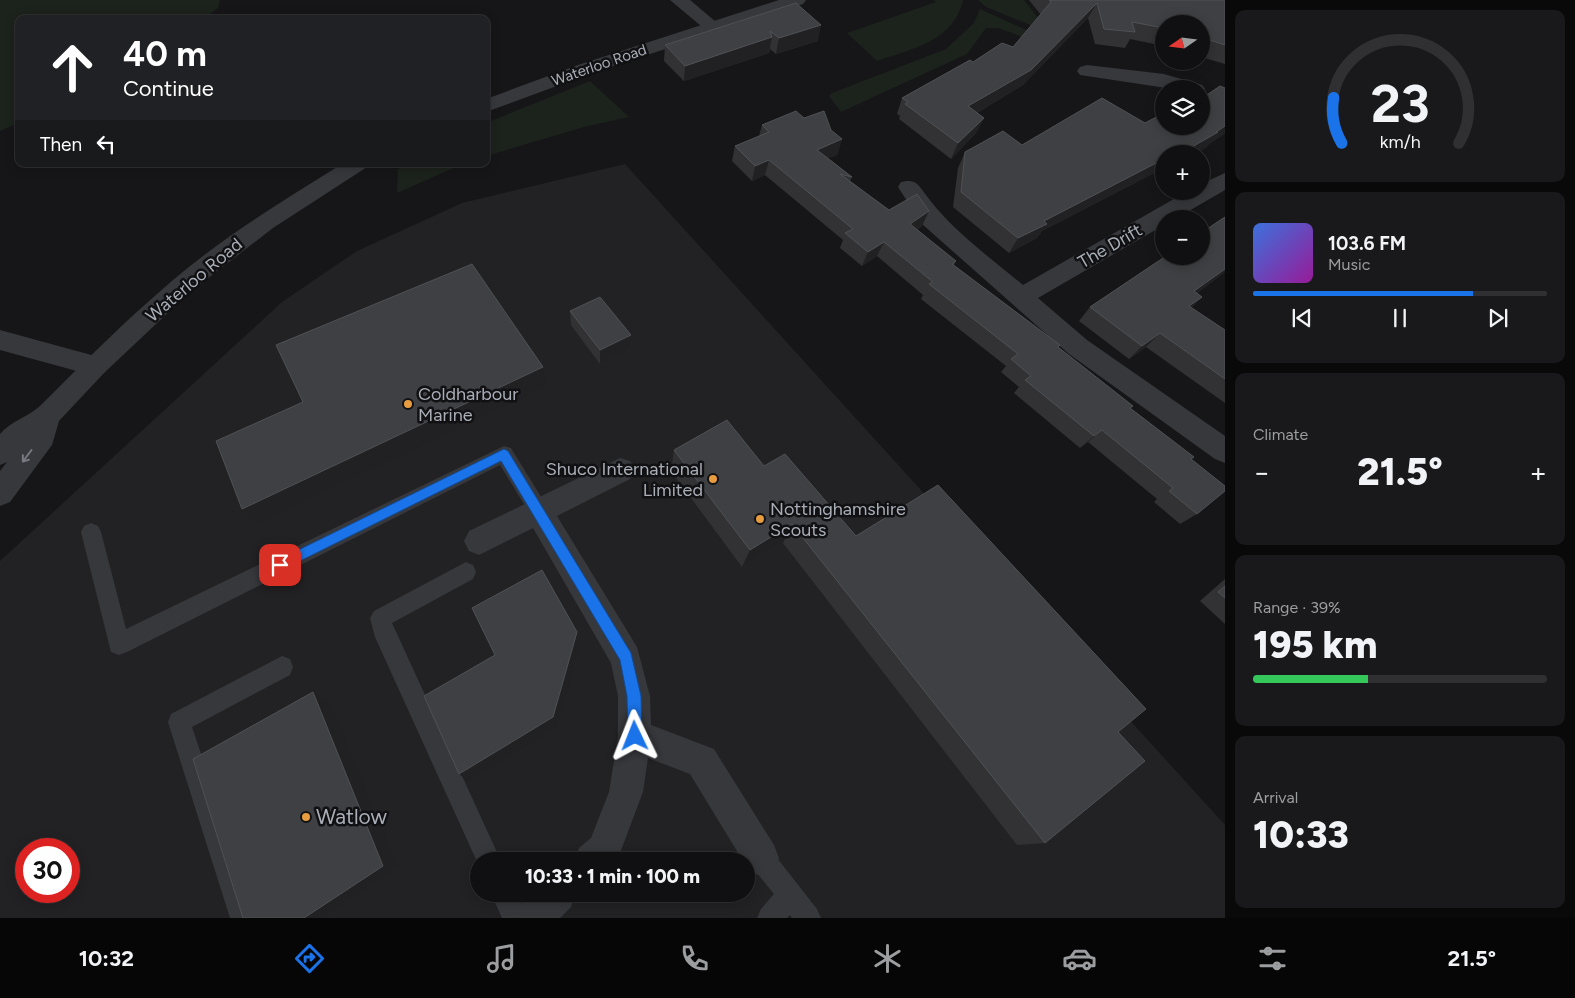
<!DOCTYPE html>
<html lang="en">
<head>
<meta charset="utf-8">
<style>
	:root { --surface:#101012; --page:#19191b; --text:#f1f3f6; --muted:#9c9d9f; --line:#303032; --accent:#1a73e8 }
	body { margin:0; font-family:Figtree,sans-serif; background:var(--page); color:var(--text); height:100vh; display:flex; flex-direction:column; font-size:19px; white-space:nowrap }
	* { box-sizing:border-box; margin:0 }
	p { font-size:16px; color:var(--muted) }
	.icon { flex:none; width:28px; height:28px; fill:none; stroke:currentColor; stroke-width:2; stroke-linecap:round; stroke-linejoin:round }
	.map { position:relative; flex:1; overflow:hidden }
	.drawer { display:flex; flex-direction:column; gap:10px; padding:10px; background:#09090a; width:350px }
	.drawer>* { flex:none }
	.top-card { position:absolute; left:15px; top:15px; width:475px; height:152px; border-radius:10px; box-shadow:0 2px 12px #0003,0 0 0 1px var(--line); background:#202124; color:#fff; overflow:hidden }
	.needle { width:32px; rotate:256deg }
	.tools { position:absolute; left:1155px; top:15px; display:grid; gap:10px }
	.tools a { display:grid; place-items:center; width:55px; height:55px; border-radius:50%; background:var(--surface); box-shadow:0 2px 12px #0003,0 0 0 1px var(--line); font-size:25px }
	.speed { position:absolute; left:15px; top:838px; display:flex; gap:10px; font-size:25px; font-weight:700; text-align:center }
	.speed>* { display:grid; place-content:center; width:65px; height:65px; border-radius:50%; background:var(--surface); box-shadow:0 2px 12px #0003,0 0 0 1px var(--line); line-height:1 }
	.speed .limit { border:8px solid #d22; background:#fff; color:#111 }
	.pin { position:absolute; display:grid; place-items:center; width:42px; height:42px; color:#fff; margin:-21px; border-radius:10px; box-shadow:0 2px 8px #0006 }
	.me { position:absolute; width:55px; margin:-28px; rotate:358deg; stroke-linejoin:round; filter:drop-shadow(0 0 4px #0008) }
	.turn { display:flex; align-items:center; gap:18px; height:105px; padding:0 25px; font-size:22px }
	.turn .icon { width:65px; height:65px; stroke-width:2.5 }
	.turn b { display:block; font-size:35px; line-height:42px }
	.then { display:flex; align-items:center; height:48px; padding:0 25px; background:#0003; gap:10px; font-size:19px }
	.big { font-size:38px; font-weight:800; line-height:1.1 }
	.drawer .card { flex:1; display:flex; flex-direction:column; justify-content:center; gap:8px; min-width:0; padding:0 18px; border-radius:10px; background:var(--page) }
	.drawer .dial { align-items:center; gap:0 }
	.dial svg { height:130px; overflow:visible; fill:none; stroke:var(--line); stroke-width:7; stroke-linecap:round; text-anchor:middle }
	.dial text { fill:var(--text); stroke:none }
	.song { display:flex; align-items:center; gap:15px }
	.cover { width:60px; height:60px; border-radius:8px; background:linear-gradient(135deg,hsl(220 70% 55%),hsl(300 70% 35%)) }
	.played { height:5px; border-radius:2px; background:linear-gradient(90deg,var(--accent) 75%,var(--line) 75%) }
	.keys { display:flex; justify-content:space-around; direction:ltr }
	.heat { display:flex; justify-content:space-between; align-items:center; font-size:28px; direction:ltr }
	.charge { height:8px; border-radius:4px; background:linear-gradient(90deg,#34c759 39%,var(--line) 0) }
	.trip { position:absolute; left:470px; top:852px; width:285px; height:50px; border-radius:25px; background:var(--surface); box-shadow:0 2px 12px #0003,0 0 0 1px var(--line); font-weight:800; line-height:50px; text-align:center }
	.dock { display:flex; height:80px; justify-content:space-around; align-items:center; background:#060607; color:var(--muted) }
	.dock .icon { width:35px; height:35px }
	.dock .selected { color:var(--accent) }
	.dock b { font-size:22px; color:var(--text) }
	main { display:flex; flex:1; min-height:0 }
	.map>svg:first-child { display:block }
	.built { fill:#222224; fill-rule:evenodd }
	.green { fill:#1c221c }
	.lines { fill:none; stroke-linecap:round; stroke-linejoin:round }
	.service { fill:#37383c; fill-rule:evenodd }
	.minor { fill:#37383c; fill-rule:evenodd }
	.tertiary { fill:#37383c; fill-rule:evenodd }
	.wall { fill:#323235 }
	.shaded-wall { fill:#212123 }
	.building { fill:#3f4043; stroke:#4f5155 }
	.oneway { stroke:#767980 }
	.route { fill:#1a73e8; stroke:#114b97 }
	.poi-dot { fill:#e79d3f; stroke:#111113; stroke-width:2 }
	.labels { text-anchor:middle; stroke-width:5; stroke-linejoin:round; paint-order:stroke }
	.far-street-label { font-size:15px; fill:#a9aeb7; stroke:#111113 }
	.street-label { font-size:18px; fill:#a9aeb7; stroke:#111113 }
	.poi-label { font-size:18px; fill:#a9aeb7; stroke:#111113; text-anchor:start }
	.near-poi-label { font-size:21px; fill:#a9aeb7; stroke:#111113; text-anchor:start }
</style>
</head>
<body>
<main>
<div class="map">
<svg width="1225" height="918" viewBox="0 0 1225 918">
	<rect width="100%" height="100%" fill="#161618"/>
	<!-- built -->
	<path class="built" d="M625 164 1225 825V918H0V561L282 302 357 251 462 203ZM26 849H69V891H26ZM479 861H746V894H479Z"/>
	<!-- green -->
	<g class="green">
		<polygon points="0,0 220,0 218,8 203,19 19,19 19,123 0,131"/>
		<path d="M934 0H963C954 41 912 49 877 61L847 33 936 2Z"/>
		<polygon points="978,0 1024,0 1050,33 986,7"/>
		<polygon points="980,9 1035,34 1055,49 998,28 986,28 967,54 841,112 829,96 832,93 946,49 974,23"/>
		<polygon points="590,81 629,117 584,127 486,156 486,123"/>
		<polygon points="408,164 463,164 397,193 398,169"/>
	</g>
	<g class="lines">
		<!-- service -->
		<g class="service">
			<polygon points="504,446 511,448 546,505 549,511 546,517 539,520 532,517 500,465 127,652 119,655 111,652 81,532 84,526 91,523 98,526 101,532 126,629"/>
			<polygon points="466,562 473,565 476,572 473,579 392,623 501,861 479,861 479,866 375,637 370,618 374,611"/>
			<polygon points="282,656 290,659 293,667 290,675 192,727 256,918 230,918 168,722 171,714"/>
			<polygon points="761,846 770,849 817,909 821,918 792,918 790,915 787,918 757,918 761,909 774,894 752,867 749,858 752,849"/>
			<polygon points="491,894 517,894 528,918 502,918"/>
		</g>
		<!-- minor -->
		<g class="minor">
			<polygon points="670,0 690,0 722,27 719,31 707,31"/>
			<polygon points="1087,65 1164,74 1202,85 1205,89 1201,93 1201,89 1173,89 1080,75 1077,71 1080,67"/>
			<path d="M1225 173V190L1175 219H1164V225L1038 298 1087 340 1225 436V463L1215 459 1069 354 922 224 898 187 901 182C913 179 917 182 923 191 949 228 988 256 1023 285L1188 191H1201V184Z"/>
			<polygon points="0,330 95,356 104,359 108,366 104,373 95,376 0,350"/>
			<polygon points="620,458 630,461 634,470 630,479 557,516 637,647 650,696 651,725 714,749 774,845 779,858 774,871 761,876 748,871 746,861 743,861 690,774 648,758 643,792 617,861 574,861 579,848 591,838 609,792 618,736 618,696 611,663 533,528 479,555 469,551 464,541 469,531"/>
			<polygon points="531,894 576,894 571,907 560,918 514,918 520,905"/>
		</g>
		<!-- tertiary -->
		<g class="tertiary">
			<polygon points="779,0 806,0 803,4 592,73 486,112 486,99 578,65"/>
			<path d="M342 164H368L364 169 273 228 190 292 104 373 59 421 52 445 10 502 0 506V471L7 462 0 465V434C11 421 28 417 40 406 83 363 126 320 173 280 225 236 284 200 342 164Z"/>
		</g>
	</g>
	<!-- wall -->
	<g class="wall">
		<polygon points="1029,0 1225,0 1225,64 1201,57 1201,24 1164,24 1164,46 1130,39 1125,48 1095,44 1088,18 1023,85 977,113 984,118 976,133 951,159 899,119 900,116 897,114 902,98 973,62 1013,47 1041,15"/>
		<polygon points="796,3 818,41 776,54 770,49 769,53 684,81 664,61 665,45"/>
		<polygon points="1225,88 1225,133 1224,134 1209,144 1205,148 1195,154 1164,154 1164,170 1162,169 1042,231 1037,238 1009,253 953,207 958,168 965,152 1022,145 1145,123 1164,126"/>
		<polygon points="804,118 831,130 842,139 837,155 828,158 852,177 850,181 889,210 922,226 917,230 956,261 954,265 1060,345 1058,348 1191,459 1197,514 1180,524 1154,502 1157,499 1088,442 1080,448 1014,393 1019,387 1001,372 1006,366 921,299 923,295 877,256 862,266 840,248 843,240 765,175 752,181 732,161 735,146 759,136 762,125"/>
		<polygon points="1225,217 1225,272 1197,293 1202,297 1191,308 1225,330 1225,403 1146,347 1129,359 1079,321 1090,307"/>
		<polygon points="570,311 631,335 631,349 600,364 571,325"/>
		<polygon points="674,450 764,466 856,536 1118,732 1045,843 1017,845 783,543 742,567 671,471"/>
		<polygon points="1225,579 1225,624 1200,601"/>
	</g>
	<!-- shaded-wall -->
	<g class="shaded-wall">
		<polygon points="1097,3 1088,18 1023,85 961,122 968,106"/>
		<polygon points="821,25 818,41 776,54 779,38"/>
		<polygon points="772,37 769,53 684,81 685,66"/>
		<polygon points="984,118 976,133 951,159 958,143"/>
		<polygon points="1225,125 1225,133 1224,134 1209,144 1205,148 1195,154 1180,154 1216,132"/>
		<polygon points="842,139 837,155 813,165 817,150"/>
		<polygon points="1164,159 1164,167 1162,169 1042,231 1037,238 1009,253 1018,238 1044,221"/>
		<polygon points="769,160 765,175 752,181 755,166"/>
		<polygon points="929,211 922,226 903,239 910,224"/>
		<polygon points="884,242 877,256 862,266 868,252"/>
		<polygon points="1225,269 1225,272 1181,305 1194,291"/>
		<polygon points="1202,297 1188,311 1189,306"/>
		<polygon points="1160,333 1146,347 1129,359 1142,346"/>
		<polygon points="631,335 631,349 600,364 600,350"/>
		<polygon points="543,367 546,386 257,524 242,509"/>
		<polygon points="1102,430 1088,442 1080,448 1094,436"/>
		<polygon points="792,524 783,543 742,567 750,550"/>
		<polygon points="577,632 579,646 557,727 468,781 459,774"/>
		<polygon points="313,692 330,703 398,867 320,918 304,918"/>
	</g>
	<!-- building -->
	<g class="building">
		<polygon points="1049,0 1225,0 1225,45 1201,37 1201,24 1164,24 1164,28 1132,22 1135,32 1104,29 1097,3 1031,70 968,106 984,118 958,143 905,104 908,102 902,98 970,60 973,62 1002,43 1013,47 1051,2"/>
		<polygon points="796,3 821,25 779,38 770,31 772,37 685,66 665,45"/>
		<polygon points="1220,86 1225,88 1225,126 1216,132 1218,132 1180,154 1164,154 1164,159 1044,221 1047,224 1018,238 961,192 965,152 1003,131 1022,145 1102,98 1145,123 1164,113 1164,126 1201,126 1201,99"/>
		<polygon points="796,111 804,118 824,111 831,130 842,139 817,150 852,177 840,174 889,210 917,194 929,211 910,224 956,261 952,264 1060,345 1058,347 1133,406 1130,408 1194,457 1191,459 1225,486 1225,491 1197,514 1169,491 1173,488 1102,430 1094,436 1025,380 1031,376 1011,359 1018,354 929,284 933,282 884,242 868,252 845,233 853,229 769,160 755,166 735,146 769,132 762,125"/>
		<polygon points="1225,217 1225,269 1194,291 1202,297 1189,306 1225,330 1225,379 1160,333 1142,346 1090,307 1166,256 1201,256 1201,233"/>
		<polygon points="472,264 543,367 242,509 216,441 303,402 276,345"/>
		<polygon points="600,297 631,335 600,350 570,311"/>
		<polygon points="727,420 764,466 785,454 856,536 938,485 1146,709 1118,732 1145,761 1045,843 792,524 750,550 674,450"/>
		<polygon points="542,570 577,632 553,717 459,774 424,696 495,655 472,608"/>
		<polygon points="1225,586 1225,598 1218,592"/>
		<polygon points="313,692 383,866 304,918 243,918 193,759"/>
	</g>
	<!-- one-way arrows -->
	<defs><path id="oneway-shaft" d="M-6 0H5M1.5-3L5.5 0L1.5 3" fill="none" stroke-width="1.6" stroke-linecap="round" stroke-linejoin="round" transform="scale(1.25)"/></defs>
	<use class="oneway" href="#oneway-shaft" transform="translate(27 456) rotate(127)"/>
	<!-- route -->
	<polygon class="route" points="504,449 508,451 631,653 641,696 642,736 640,741 635,743 630,741 628,736 627,696 620,660 501,461 284,569 276,569 274,565 276,561"/>
	<!-- markers -->
	<g class="poi-dot">
		<circle cx="408" cy="404" r="5"/>
		<circle cx="713" cy="479" r="5"/>
		<circle cx="760" cy="519" r="5"/>
		<circle cx="306" cy="817" r="5"/>
	</g>
	<g class="labels">
		<!-- far-street labels -->
		<g class="far-street-label">
			<text transform="translate(599 65) rotate(-19)" y="5">Waterloo Road</text>
		</g>
		<!-- street labels -->
		<g class="street-label">
			<text transform="translate(1110 246) rotate(-30)" y="6">The Drift</text>
			<text transform="translate(194 280) rotate(-40)" y="6">Waterloo Road</text>
		</g>
		<!-- poi labels -->
		<g class="poi-label">
			<text x="418" y="400">Coldharbour<tspan x="418" dy="21">Marine</tspan></text>
			<text x="703" y="475" text-anchor="end">Shuco International<tspan x="703" dy="21">Limited</tspan></text>
			<text x="770" y="515">Nottinghamshire<tspan x="770" dy="21">Scouts</tspan></text>
		</g>
		<!-- near-poi labels -->
		<g class="near-poi-label">
			<text x="316" y="824">Watlow</text>
		</g>
	</g>
</svg>
<div class="tools">
<a><svg class="needle" viewBox="-14 -14 28 28"><path d="M0-13l5 13h-10z" fill="#e53935"/><path d="M0 13l5-13h-10z" fill="#9c9d9f"/></svg></a>
<a><svg class="icon" aria-label="layers" viewBox="0 0 24 24"><path d="M12 4l9 5-9 5-9-5zM3 14l9 5 9-5"/></svg></a>
<a>+</a>
<a>−</a>
</div>
<div class="speed"><div class="limit">30</div></div>
<div class="pin" style="left:280px;top:565px;background:#d93025"><svg class="icon" aria-label="arrive" viewBox="0 0 24 24"><path d="M6 21V4h12l-3 4 3 4H6"/></svg></div>
<svg class="me" style="left:635px;top:736px" viewBox="-20 -20 40 40"><path d="M0-17L14 15 0 8-14 15z" fill="#1a73e8" stroke="#fff" stroke-width="4"/></svg>
<div class="trip">10:33 · 1 min · 100 m</div>
<div class="top-card">
<div class="turn"><svg class="icon" aria-label="ahead" viewBox="0 0 24 24"><path d="M12 20V5M6 11l6-6 6 6"/></svg><div><b>40 m</b>Continue</div></div>
<div class="then">Then<svg class="icon" aria-label="left" viewBox="0 0 24 24"><path d="M17 20v-9H6M10 6l-5 5 5 5"/></svg></div>
</div>
</div>
<section class="drawer">
<div class="card dial"><svg viewBox="0 0 100 80">
<path d="M14 69A42 42 0 1 1 86 69"/>
<path d="M14 69A42 42 0 0 1 9 41" stroke="#1a73e8"/>
<text x="50" y="56" font-size="32" font-weight="700">23</text>
<text x="50" y="72" font-size="11">km/h</text>
</svg></div>
<div class="card">
<div class="song"><i class="cover"></i><div><b>103.6 FM</b><p>Music</p></div></div>
<div class="played"></div>
<div class="keys"><svg class="icon" aria-label="previous" viewBox="0 0 24 24"><path d="M18 5L8 12l10 7zM5 5v14"/></svg><svg class="icon" aria-label="pause" viewBox="0 0 24 24"><path d="M8 5v14M16 5v14"/></svg><svg class="icon" aria-label="next" viewBox="0 0 24 24"><path d="M6 5l10 7-10 7zM19 5v14"/></svg></div>
</div>
<div class="card"><p>Climate</p>
<div class="heat"><a>−</a><b class="big">21.5°</b><a>+</a></div>
</div>
<div class="card"><p>Range · 39%</p><b class="big">195 km</b><div class="charge"></div></div>
<div class="card"><p>Arrival</p><b class="big">10:33</b></div>
</section>
</main>
<nav class="dock">
<b>10:32</b>
<svg class="icon selected" aria-label="directions" viewBox="0 0 24 24"><path d="M12 3l9 9-9 9-9-9zM9 14v-3h6M13 9l2 2-2 2"/></svg>
<svg class="icon" aria-label="music" viewBox="0 0 24 24"><path d="M9 18V5l10-2v13"/><circle cx="6" cy="18" r="3"/><circle cx="16" cy="16" r="3"/></svg>
<svg class="icon" aria-label="phone" viewBox="0 0 24 24"><path d="M5 4h4l2 5-3 2q2 4 5 5l2-3 5 2v4C11 20 4 13 5 4z"/></svg>
<svg class="icon" aria-label="climate" viewBox="0 0 24 24"><path d="M12 3v18M4 7l16 10M4 17L20 7"/></svg>
<svg class="icon" aria-label="car" viewBox="0 0 24 24"><path d="M5 17H2v-5l4-1 3-4h7l3 4 3 1v5h-3M9 17h6M6 11h13"/><circle cx="7" cy="17" r="2"/><circle cx="17" cy="17" r="2"/></svg>
<svg class="icon" aria-label="filters" viewBox="0 0 24 24"><path d="M4 7h16M4 17h16"/><circle cx="9" cy="7" r="2"/><circle cx="15" cy="17" r="2"/></svg>
<b>21.5°</b>
</nav>
</body>
</html>
